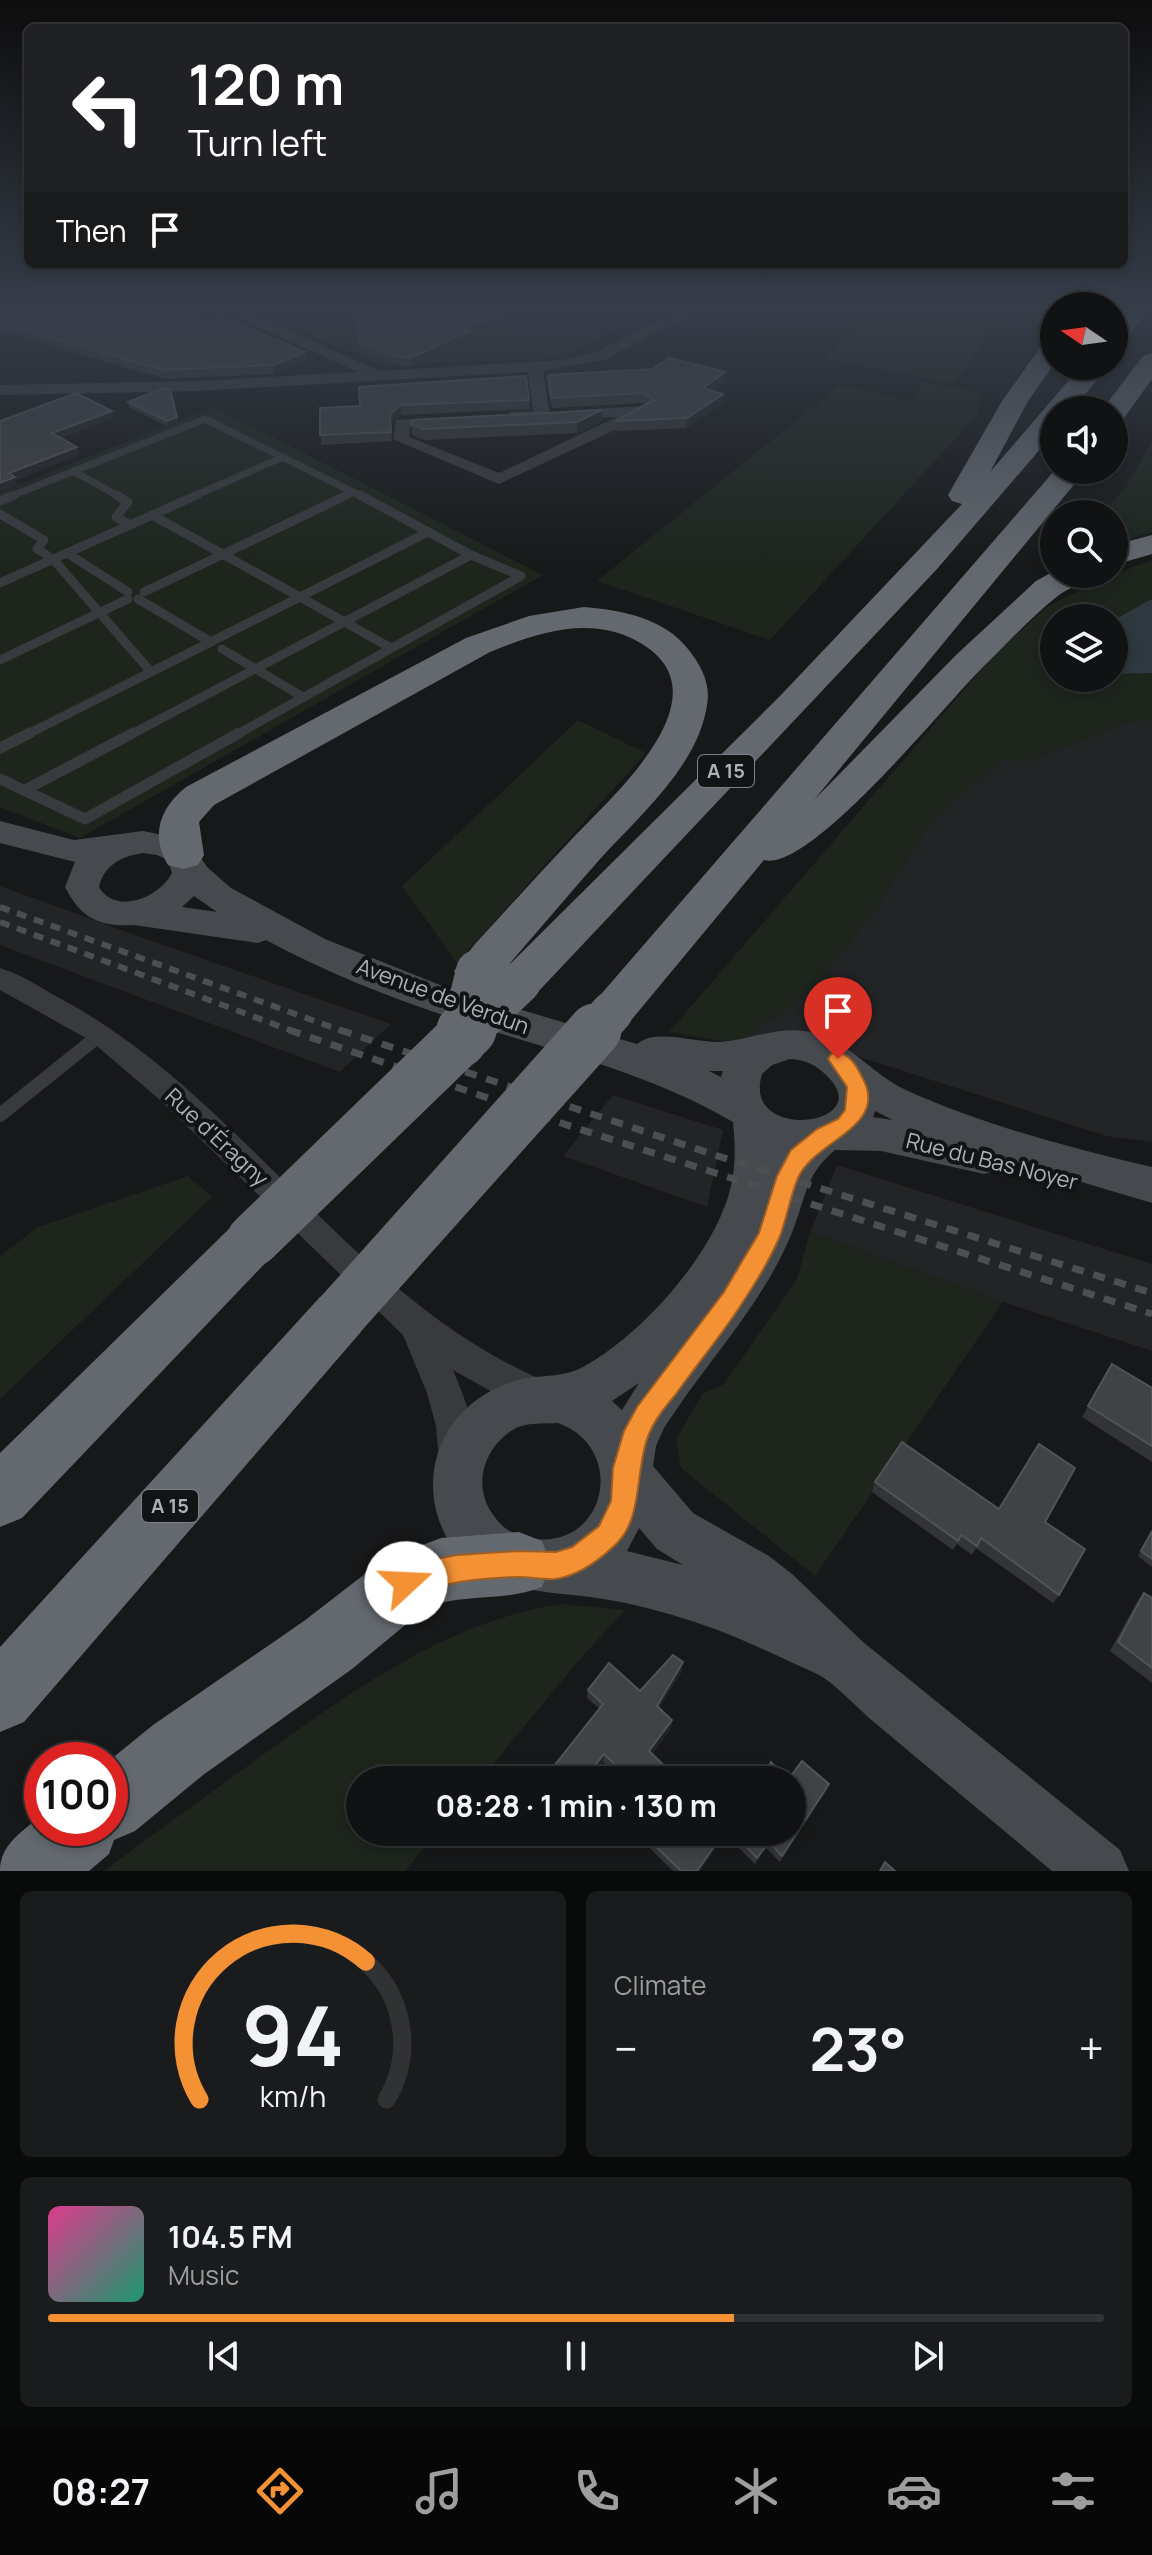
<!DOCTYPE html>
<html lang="en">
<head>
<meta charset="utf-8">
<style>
	:root { --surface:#111213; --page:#1a1b1c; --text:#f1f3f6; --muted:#9c9ea0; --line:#303233; --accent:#f49134 }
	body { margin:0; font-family:Manrope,sans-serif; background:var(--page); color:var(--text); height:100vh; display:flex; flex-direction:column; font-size:30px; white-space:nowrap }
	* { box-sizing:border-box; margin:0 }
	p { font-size:26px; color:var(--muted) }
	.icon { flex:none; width:44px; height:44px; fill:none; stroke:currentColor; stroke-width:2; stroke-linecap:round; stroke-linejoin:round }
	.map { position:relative; height:1871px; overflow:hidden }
	.side { display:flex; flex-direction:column; gap:20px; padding:20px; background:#090a0a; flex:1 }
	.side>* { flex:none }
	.top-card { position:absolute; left:24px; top:24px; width:1104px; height:244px; border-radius:12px; box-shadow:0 4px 12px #0003,0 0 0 2px var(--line); background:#202124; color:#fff; overflow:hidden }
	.needle { width:52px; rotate:283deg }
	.buttons { position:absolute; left:1040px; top:292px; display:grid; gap:16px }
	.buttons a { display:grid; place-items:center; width:88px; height:88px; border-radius:50%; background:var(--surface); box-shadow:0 4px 12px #0003,0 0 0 2px var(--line); font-size:40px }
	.speed { position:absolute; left:24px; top:1742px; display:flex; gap:16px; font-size:40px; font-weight:700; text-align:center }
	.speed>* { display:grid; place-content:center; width:104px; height:104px; border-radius:50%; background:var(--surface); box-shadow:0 4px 12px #0003,0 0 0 2px var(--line); line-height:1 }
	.speed .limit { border:12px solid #d22; background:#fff; color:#111 }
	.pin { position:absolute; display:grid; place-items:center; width:68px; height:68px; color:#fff; margin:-82px -34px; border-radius:50% 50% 50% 0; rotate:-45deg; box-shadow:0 0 8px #0007 }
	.pin .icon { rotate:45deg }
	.me { position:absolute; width:88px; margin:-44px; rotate:70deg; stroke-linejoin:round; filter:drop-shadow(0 0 6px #0008) }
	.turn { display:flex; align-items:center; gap:28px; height:168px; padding:0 32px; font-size:36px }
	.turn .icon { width:104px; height:104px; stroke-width:2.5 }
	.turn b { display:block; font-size:56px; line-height:68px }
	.then { display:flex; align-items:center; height:76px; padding:0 32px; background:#0003; gap:16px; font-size:30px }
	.big { font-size:60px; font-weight:700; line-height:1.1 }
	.side .tile { flex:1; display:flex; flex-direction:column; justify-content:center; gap:12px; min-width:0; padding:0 28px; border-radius:12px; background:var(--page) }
	.side .dial { align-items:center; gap:0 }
	.dial svg { height:208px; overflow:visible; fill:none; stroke:var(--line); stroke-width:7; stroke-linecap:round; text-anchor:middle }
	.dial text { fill:var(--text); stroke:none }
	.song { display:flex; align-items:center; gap:24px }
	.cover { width:96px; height:96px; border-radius:12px; background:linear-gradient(135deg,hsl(330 70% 55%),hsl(160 70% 35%)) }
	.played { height:8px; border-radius:4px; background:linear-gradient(90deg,var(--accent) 65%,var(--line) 65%) }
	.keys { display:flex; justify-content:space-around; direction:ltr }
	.heat { display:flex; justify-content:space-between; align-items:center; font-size:44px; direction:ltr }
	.side .tiles { flex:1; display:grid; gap:20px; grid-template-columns:1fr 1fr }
	.tile:last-child { grid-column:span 2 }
	.trip { position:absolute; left:346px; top:1766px; width:460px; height:80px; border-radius:40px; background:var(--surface); box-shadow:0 4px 12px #0003,0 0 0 2px var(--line); font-weight:700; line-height:80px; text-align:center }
	.tabs { display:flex; height:128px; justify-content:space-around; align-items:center; background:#070708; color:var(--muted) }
	.tabs .icon { width:56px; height:56px }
	.tabs .active { color:var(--accent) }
	.tabs b { font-size:36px; color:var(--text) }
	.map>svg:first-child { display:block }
	.built { fill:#232426 }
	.green { fill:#1d251d; fill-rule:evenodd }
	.water { fill:#2d393e }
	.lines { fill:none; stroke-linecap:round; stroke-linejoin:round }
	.lane-far3 { stroke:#383a3e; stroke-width:7 }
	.lane-far2 { stroke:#383a3e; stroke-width:9 }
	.lane-far1 { stroke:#383a3e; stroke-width:11 }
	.lane { stroke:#383a3e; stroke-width:14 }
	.street { fill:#383a3e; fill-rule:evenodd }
	.secondary { fill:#464a4e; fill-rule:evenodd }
	.highway { fill:#646970; fill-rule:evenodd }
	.rail-far1 { stroke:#4b4f53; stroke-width:6; stroke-dasharray:10 8; stroke-linecap:butt }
	.rail { stroke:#4b4f53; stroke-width:7; stroke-dasharray:12 10; stroke-linecap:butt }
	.highway-bridge-far1 { stroke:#646970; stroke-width:42 }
	.highway-bridge { stroke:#646970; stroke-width:53 }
	.wall { fill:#333437 }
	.shaded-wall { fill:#222325 }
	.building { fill:#404245; stroke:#505357; stroke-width:2 }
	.route { fill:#f49134; stroke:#9f5e22; stroke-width:2 }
	.labels { text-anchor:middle; stroke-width:8; stroke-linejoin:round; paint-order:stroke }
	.shield { fill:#121314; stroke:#7c8288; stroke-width:2 }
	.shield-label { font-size:20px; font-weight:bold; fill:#a9b1b9 }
	.street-label { font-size:22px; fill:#a9b1b9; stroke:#121314 }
</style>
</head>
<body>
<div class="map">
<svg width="1152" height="1871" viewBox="0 0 1152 1871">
	<rect width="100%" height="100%" fill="#171819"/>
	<!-- built -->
	<g class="built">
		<polygon points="287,307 603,307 639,318 559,358 382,365 274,319"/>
		<polygon points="1152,693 1152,1142 1106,1136 860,1057 811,1037 737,1044 925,794"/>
		<polygon points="0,886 146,939 391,1024 340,1072 0,945"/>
		<polygon points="613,1095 723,1130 707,1207 563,1156"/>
		<polygon points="837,1165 1152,1264 1152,1351 1003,1302 810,1232"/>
	</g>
	<!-- green -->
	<g class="green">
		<polygon points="872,307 1002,307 1007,308 954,384 826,359"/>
		<polygon points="923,382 981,393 977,415 770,640 597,581 840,385 911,402"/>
		<polygon points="214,407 543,575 80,838 0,807 0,492"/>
		<path d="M1152 441V532L1114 543V514H1090C1123 506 1136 468 1152 441Z"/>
		<path d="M1152 560V720L1126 723 1030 761H1001L932 820 877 908 814 989 737 1044 669 1032 993 656 1047 607 1100 580ZM1054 618H1114V678H1054Z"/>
		<polygon points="578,720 646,753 457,963 402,886"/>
		<polygon points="188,1176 212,1197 0,1399 0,1256 38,1227"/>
		<polygon points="810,1232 1003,1302 815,1576 681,1468 676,1440 702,1394 724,1384 797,1279"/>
		<path d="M562 1604 625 1610 580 1659 480 1780H360V1832H437L405 1871H104C156 1832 209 1794 261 1756 351 1692 450 1619 562 1604Z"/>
	</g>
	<!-- water -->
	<polygon class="water" points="1152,599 1152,673 1114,674 1114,620"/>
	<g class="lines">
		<!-- lane-far3 -->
		<g class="lane-far3">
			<polyline points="73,471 120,497"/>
			<polyline points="9,497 205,419 363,497"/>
			<polyline points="192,497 283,457"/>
			<polyline points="343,497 352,493"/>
		</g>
		<!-- lane-far2 -->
		<g class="lane-far2">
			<polyline points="116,495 128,502 116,517 130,525"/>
			<polyline points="0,501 14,495"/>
			<polyline points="0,514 44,540 37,549 53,559 151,672"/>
			<polyline points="67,553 128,592"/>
			<polyline points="0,583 197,495"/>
			<polyline points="144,592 347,495"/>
			<polyline points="300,597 428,532"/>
			<polyline points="300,597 391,648"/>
			<polyline points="138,599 211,642"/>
			<polyline points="222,649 303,697"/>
			<polyline points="0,660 128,599"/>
			<polyline points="26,735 300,597 152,515"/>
			<polyline points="130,735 471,555"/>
			<polyline points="236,735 521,576 471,555 360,495"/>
		</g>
		<!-- lane-far1 -->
		<g class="lane-far1">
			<polyline points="0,748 30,733"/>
			<polyline points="0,779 85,819 239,733"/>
			<polyline points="25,790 133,733"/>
		</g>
		<!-- lane -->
		<polyline class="lane" points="0,1115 101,1034"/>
		<!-- street -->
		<g class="street">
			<path d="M216 307H234L380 371 562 360 594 353 687 307H705L604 360 543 371 550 416C540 424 513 425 503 417L511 412 533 411 528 372 197 391 0 395V385L197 381 358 372Z"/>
			<polygon points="643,406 649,408 649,414 499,484 393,439 396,420 454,417 454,423 448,425 410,427 409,437 499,473 617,417 569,419 561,414 563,411"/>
			<path d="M0 968C23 975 44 990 65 1001 247 1101 357 1306 552 1384L557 1396 552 1408 540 1412 494 1393 453 1370C465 1399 483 1442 470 1472L457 1478 444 1472 439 1460 436 1426 427 1393 403 1335 160 1100 91 1041 0 990Z"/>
		</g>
		<!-- secondary -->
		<path class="secondary" d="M0 821 74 840 143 831 178 838 192 845 207 867 231 888 325 939 450 989 637 1044C656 1028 695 1043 720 1042 749 1040 780 1025 810 1032 849 1040 872 1075 908 1091 984 1125 1070 1148 1152 1167V1203L1004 1159 999 1169 984 1174 881 1151 835 1150C804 1175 806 1200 791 1235 761 1307 706 1362 664 1428L656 1446 653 1466 693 1513 769 1556 792 1574 863 1642 1120 1850 1129 1871H1052C993 1821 933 1772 874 1722 858 1709 832 1680 815 1673 773 1654 729 1632 685 1619 654 1609 622 1601 590 1597 540 1591 476 1591 448 1540 409 1470 450 1393 527 1378 546 1375 565 1377 583 1367 642 1335 716 1252 731 1186 736 1164 735 1144 733 1122 657 1077 576 1057 493 1031 415 1007 338 979 266 940L258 943 134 925C98 927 81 918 65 887L75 862 0 843ZM143 853 157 855 168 860 172 873C160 897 116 916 99 887 104 865 122 856 143 853ZM194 896 217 912 182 907ZM790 1059C807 1060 816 1065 828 1077 877 1126 741 1143 762 1074L772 1065ZM709 1071H723L721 1077ZM875 1111 893 1120 873 1117ZM639 1383 622 1410 612 1401ZM558 1423C627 1448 607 1547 535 1539 518 1537 504 1531 494 1516 471 1487 484 1445 516 1428 529 1422 545 1424 558 1423ZM639 1528 657 1549 683 1565 627 1551Z"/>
		<!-- highway -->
		<g class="highway">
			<polygon points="1125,307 1149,307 1123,345 1114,347 1114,322"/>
			<polygon points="1054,338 1054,364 1028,401 990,472 1081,366 1108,366 1073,410 1054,410 1054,433 937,569 536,994 520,999 504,994 497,982 504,970 780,696 962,504 952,501 948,495 1002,401 1045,341"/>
			<polygon points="1152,353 1152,379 1124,418 1114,420 1114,410 1102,410 1143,356"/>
			<path d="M1055 470H1086L814 800 956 655 1036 581 1054 571V574H1088C1081 585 1069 588 1059 595 1032 616 1008 643 983 667 947 702 810 873 764 860L628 1024 612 1029 596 1024 589 1012 596 1000Z"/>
			<polygon points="1152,535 1152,554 1114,565 1114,545"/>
			<path d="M584 607C621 610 664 618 688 649 701 665 711 684 707 705 698 766 640 815 601 858 565 899 529 941 493 983L477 987 461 983 454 971 475 944C506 910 538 875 570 841 610 798 733 693 637 641 589 615 537 633 490 652L214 805 199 822 204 855 198 865 183 869 168 865C150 835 160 808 186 787L466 638 529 616Z"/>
			<polygon points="253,1217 272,1224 280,1240 272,1256 22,1518 0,1527 0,1453 234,1224"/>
			<polygon points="340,1290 360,1297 368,1315 360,1333 24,1722 0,1732 0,1647 320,1297"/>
			<path d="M519 1532 542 1541 551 1564 542 1587C504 1602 464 1593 427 1607L352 1669 203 1775 135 1831 114 1840 109 1854 89 1871H0C0 1844 23 1831 42 1815V1828H110V1760L153 1725 304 1621 383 1560 441 1538Z"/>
		</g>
		<!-- rail-far1 -->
		<g class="rail-far1">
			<polyline points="0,907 345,1032"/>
			<polyline points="0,922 295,1032"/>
		</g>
		<!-- rail -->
		<g class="rail">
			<polyline points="289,1030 573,1127 1152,1314"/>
			<polyline points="340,1030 718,1156 1152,1293"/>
		</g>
		<!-- highway-bridge-far1 -->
		<g class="highway-bridge-far1">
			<polyline points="462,1032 477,971"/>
			<polyline points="468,1032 520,982"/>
			<polyline points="594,1032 612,1012"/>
		</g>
		<!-- highway-bridge -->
		<g class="highway-bridge">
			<polyline points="460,1041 463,1030"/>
			<polyline points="253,1240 470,1030"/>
			<polyline points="340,1315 595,1030"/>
		</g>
	</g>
	<!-- wall -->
	<g class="wall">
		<polygon points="0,307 208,321 305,352 306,360 274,374 165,379 0,331"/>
		<polygon points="336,307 509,307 511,308 511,316 470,335 470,339 413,366 404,367 359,350 357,315"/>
		<polygon points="725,372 724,382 712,391 723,394 722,404 686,428 616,431 616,421 646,405 643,403 552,408 548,385 548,375"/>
		<polygon points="529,400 530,409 402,415 391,423 392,441 321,445 320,408"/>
		<polygon points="128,402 178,423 168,427 129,407"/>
		<polygon points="602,421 577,433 424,440 412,435 411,424"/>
		<polygon points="1112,1364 1152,1388 1152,1462 1082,1417"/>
		<polygon points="875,1482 999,1509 1045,1522 1059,1595 1053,1603 976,1548 972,1555 957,1544 953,1550 872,1492"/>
		<polygon points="1152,1530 1152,1567 1138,1556"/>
		<polygon points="1144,1593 1152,1598 1152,1683 1110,1651 1137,1602"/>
		<polygon points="682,1671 659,1708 672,1720 671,1728 652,1754 679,1780 623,1780 603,1762 589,1780 543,1780 600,1709 587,1698 588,1690 640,1691"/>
		<polygon points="788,1780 829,1784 780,1862 766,1848 755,1864 725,1834 700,1871 673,1871 633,1832 792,1832"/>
	</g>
	<!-- shaded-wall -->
	<g class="shaded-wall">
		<polygon points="511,308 511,316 470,335 470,339 413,366 412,357 464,329"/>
		<polygon points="305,352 306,360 274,374 273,365"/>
		<polygon points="725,372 724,382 702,398 703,388"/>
		<polygon points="723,394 722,404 686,428 687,418"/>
		<polygon points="401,405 402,415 391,423 392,441 390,414"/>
		<polygon points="602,410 602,421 577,433 577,422"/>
		<polygon points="112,411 114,418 54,441 52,433"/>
		<polygon points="177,417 178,423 168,427 167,421"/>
		<polygon points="77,447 79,455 16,480 17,485 0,492 0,483 9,473"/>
		<polygon points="683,1662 682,1671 656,1714 657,1706"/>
		<polygon points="672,1720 671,1728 648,1759 649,1751"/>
		<polygon points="604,1754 603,1762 589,1780 583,1780"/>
		<polygon points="829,1784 826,1791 780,1862 782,1856"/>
		<polygon points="724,1832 726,1832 725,1834 700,1871 697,1871"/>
		<polygon points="769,1842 766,1848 755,1864 757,1858"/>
	</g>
	<!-- building -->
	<g class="building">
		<polygon points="0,307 174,307 208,321 222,317 305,352 273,365 163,370 0,323"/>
		<polygon points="358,307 509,307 511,308 464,329 470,331 412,357 403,358 358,341 357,309 361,308"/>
		<polygon points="669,358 725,372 703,388 723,394 687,418 616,421 654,400 643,393 551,398 548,375 653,369"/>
		<polygon points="526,376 529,400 401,405 390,414 391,432 320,435 320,408 360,406 359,387"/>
		<polygon points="161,389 170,389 177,417 167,421 128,402"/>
		<polygon points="76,393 112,411 52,433 77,447 9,473 15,477 0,483 0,421"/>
		<polygon points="602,410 577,422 423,429 411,424 412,420"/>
		<polygon points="1112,1364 1152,1388 1152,1446 1088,1406"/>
		<polygon points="902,1442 999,1509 1039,1444 1075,1468 1045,1522 1085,1549 1059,1595 981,1538 977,1546 961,1535 958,1541 875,1482"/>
		<polygon points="1152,1531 1152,1559 1141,1551"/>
		<polygon points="1144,1593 1152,1598 1152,1668 1118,1642"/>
		<polygon points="673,1655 683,1662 657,1706 672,1720 649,1751 679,1780 631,1780 604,1754 583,1780 543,1780 603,1704 588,1690 609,1663 640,1691"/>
		<polygon points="802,1761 829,1784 782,1856 769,1842 757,1858 732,1832 792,1832 792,1780 759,1780 771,1762 788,1780"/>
		<polygon points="641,1832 724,1832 697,1871 681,1871"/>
		<polygon points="885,1862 895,1871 880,1871"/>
	</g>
	<!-- sky -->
	<linearGradient id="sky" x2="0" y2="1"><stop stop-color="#0d0d0e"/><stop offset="0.54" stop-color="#363d49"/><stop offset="1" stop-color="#363d49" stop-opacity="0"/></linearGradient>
	<rect width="1152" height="569" fill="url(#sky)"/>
	<!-- route -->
	<path class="route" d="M838 1052C851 1056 856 1065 862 1077 891 1127 813 1141 798 1178 790 1197 787 1218 780 1236 770 1260 755 1284 741 1305 721 1336 697 1364 676 1394 666 1406 655 1419 649 1434 634 1469 645 1520 613 1547 597 1562 577 1576 555 1579 543 1580 530 1577 518 1577 479 1578 442 1582 406 1597L396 1593 392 1583 396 1574 426 1561 457 1555 519 1551 556 1552 572 1547 599 1526 611 1501 613 1468 624 1431 637 1407 724 1292 741 1263 759 1233 777 1176 791 1150 817 1129 838 1119 845 1110 847 1087 828 1059 831 1054Z"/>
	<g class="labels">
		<!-- shield labels -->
		<g class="shield">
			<rect x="698" y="755" width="56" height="32" rx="6"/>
			<rect x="142" y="1490" width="56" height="32" rx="6"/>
		</g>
		<g class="shield-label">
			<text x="726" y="778">A 15</text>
			<text x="170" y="1513">A 15</text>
		</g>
		<!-- street labels -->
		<g class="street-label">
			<text transform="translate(443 996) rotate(20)" y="8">Avenue de Verdun</text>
			<text transform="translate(217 1137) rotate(43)" y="8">Rue d'Éragny</text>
			<text transform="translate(992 1161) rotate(14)" y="8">Rue du Bas Noyer</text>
		</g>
	</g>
</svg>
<div class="buttons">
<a><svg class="needle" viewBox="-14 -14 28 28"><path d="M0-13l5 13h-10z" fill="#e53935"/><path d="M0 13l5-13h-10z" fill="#9c9ea0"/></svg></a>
<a><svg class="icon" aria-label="sound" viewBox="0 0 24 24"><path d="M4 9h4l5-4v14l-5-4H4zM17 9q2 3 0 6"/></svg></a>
<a><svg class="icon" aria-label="search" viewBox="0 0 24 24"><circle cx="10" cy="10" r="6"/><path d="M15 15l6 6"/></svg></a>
<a><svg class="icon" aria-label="layers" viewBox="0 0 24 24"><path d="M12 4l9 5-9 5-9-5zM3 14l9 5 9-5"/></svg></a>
</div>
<div class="speed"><div class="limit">100</div></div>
<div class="pin" style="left:838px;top:1059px;background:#d93025"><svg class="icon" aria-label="arrive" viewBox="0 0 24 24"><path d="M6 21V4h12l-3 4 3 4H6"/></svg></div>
<svg class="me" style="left:406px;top:1583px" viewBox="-20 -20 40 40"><circle r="19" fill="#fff"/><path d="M0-13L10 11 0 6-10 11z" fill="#f49134"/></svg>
<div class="trip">08:28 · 1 min · 130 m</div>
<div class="top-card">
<div class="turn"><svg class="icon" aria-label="left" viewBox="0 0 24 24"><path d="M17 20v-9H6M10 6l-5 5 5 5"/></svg><div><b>120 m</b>Turn left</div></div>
<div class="then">Then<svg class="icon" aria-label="arrive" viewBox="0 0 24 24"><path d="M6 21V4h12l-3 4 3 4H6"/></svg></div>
</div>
</div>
<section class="side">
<div class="tiles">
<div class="tile dial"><svg viewBox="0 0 100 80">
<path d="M14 69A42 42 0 1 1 86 69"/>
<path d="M14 69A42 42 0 0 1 78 16" stroke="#f49134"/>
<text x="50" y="56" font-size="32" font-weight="700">94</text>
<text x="50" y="72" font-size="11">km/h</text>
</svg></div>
<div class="tile"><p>Climate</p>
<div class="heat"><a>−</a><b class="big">23°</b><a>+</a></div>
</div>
<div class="tile">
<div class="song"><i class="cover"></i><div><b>104.5 FM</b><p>Music</p></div></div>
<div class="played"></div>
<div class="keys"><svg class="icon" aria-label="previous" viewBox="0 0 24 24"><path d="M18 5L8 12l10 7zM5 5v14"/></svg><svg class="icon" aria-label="pause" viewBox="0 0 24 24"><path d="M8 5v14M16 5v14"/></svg><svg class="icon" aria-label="next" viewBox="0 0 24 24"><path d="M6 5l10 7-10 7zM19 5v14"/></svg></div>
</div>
</div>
</section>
<nav class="tabs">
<b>08:27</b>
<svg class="icon active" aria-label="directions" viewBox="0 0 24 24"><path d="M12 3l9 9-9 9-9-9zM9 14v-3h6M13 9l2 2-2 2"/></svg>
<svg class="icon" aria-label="music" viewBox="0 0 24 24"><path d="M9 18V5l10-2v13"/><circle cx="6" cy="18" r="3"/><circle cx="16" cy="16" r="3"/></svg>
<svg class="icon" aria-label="phone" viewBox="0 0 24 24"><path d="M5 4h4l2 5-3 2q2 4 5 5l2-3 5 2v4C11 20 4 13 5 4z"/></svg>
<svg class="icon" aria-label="climate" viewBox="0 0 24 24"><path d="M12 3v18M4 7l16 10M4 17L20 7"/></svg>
<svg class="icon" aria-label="car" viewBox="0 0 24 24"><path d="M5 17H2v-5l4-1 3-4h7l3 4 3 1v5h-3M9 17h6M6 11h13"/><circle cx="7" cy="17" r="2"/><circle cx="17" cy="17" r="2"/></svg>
<svg class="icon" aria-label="filters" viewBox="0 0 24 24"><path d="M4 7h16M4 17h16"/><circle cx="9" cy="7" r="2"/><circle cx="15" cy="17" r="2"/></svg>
</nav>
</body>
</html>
